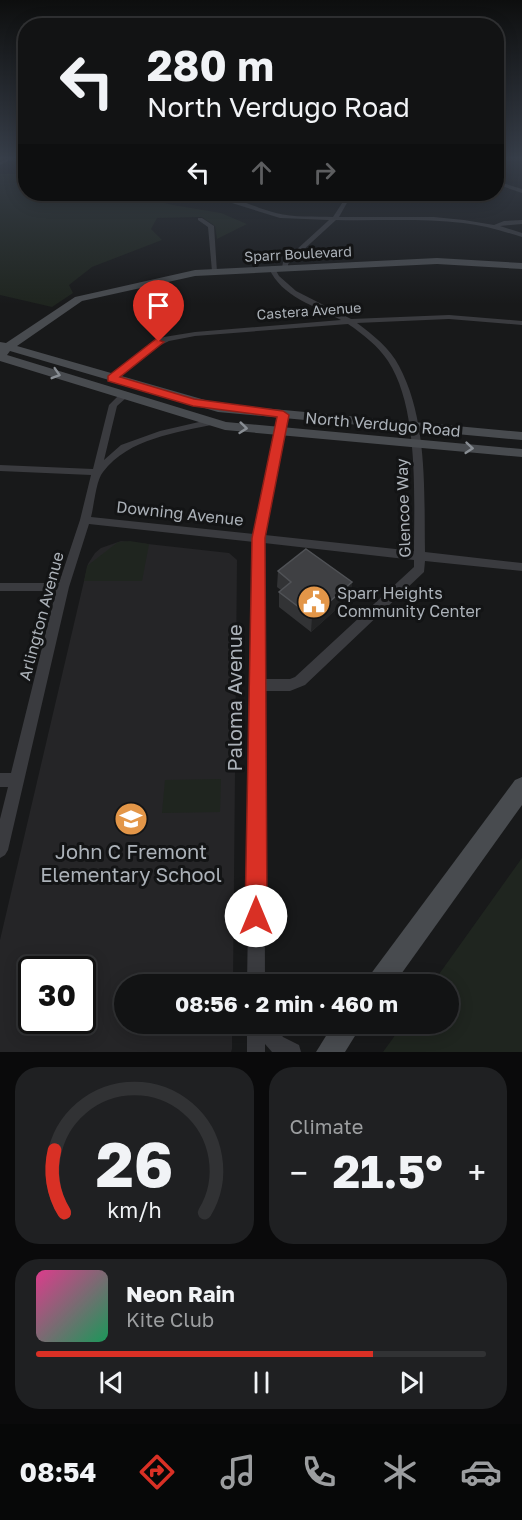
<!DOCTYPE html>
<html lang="en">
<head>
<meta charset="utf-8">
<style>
	:root { --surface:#121314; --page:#1f2022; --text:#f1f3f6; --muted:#9c9ea0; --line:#313234; --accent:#d93025 }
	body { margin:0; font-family:"Golos Text",sans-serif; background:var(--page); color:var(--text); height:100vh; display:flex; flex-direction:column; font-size:22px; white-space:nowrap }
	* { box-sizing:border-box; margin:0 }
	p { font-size:20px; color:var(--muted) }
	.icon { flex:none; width:33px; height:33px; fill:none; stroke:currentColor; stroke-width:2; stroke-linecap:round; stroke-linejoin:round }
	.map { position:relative; height:1052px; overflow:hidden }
	.details { display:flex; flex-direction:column; gap:15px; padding:15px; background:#0a0a0b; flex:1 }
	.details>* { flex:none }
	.top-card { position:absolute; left:18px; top:18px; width:486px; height:183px; border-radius:24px; box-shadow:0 3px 15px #0003,0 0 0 2px var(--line); background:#121314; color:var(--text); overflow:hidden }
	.speed { position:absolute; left:18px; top:956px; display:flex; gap:12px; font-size:30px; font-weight:700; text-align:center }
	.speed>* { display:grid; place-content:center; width:78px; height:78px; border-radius:50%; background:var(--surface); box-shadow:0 3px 15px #0003,0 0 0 2px var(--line); line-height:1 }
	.speed .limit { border:3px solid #111; border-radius:9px; background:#fff; color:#111 }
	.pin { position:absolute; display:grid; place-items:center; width:51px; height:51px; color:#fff; margin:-62px -26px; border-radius:50% 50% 50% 0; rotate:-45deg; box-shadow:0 0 6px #0007 }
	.pin .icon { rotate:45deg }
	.me { position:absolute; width:66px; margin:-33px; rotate:0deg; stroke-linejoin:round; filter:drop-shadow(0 0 4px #0008) }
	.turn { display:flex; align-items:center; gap:21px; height:126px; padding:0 30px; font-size:27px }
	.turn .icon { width:78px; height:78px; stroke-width:2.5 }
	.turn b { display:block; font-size:42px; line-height:51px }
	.lanes { display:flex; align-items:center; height:57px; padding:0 30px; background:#0003; justify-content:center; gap:30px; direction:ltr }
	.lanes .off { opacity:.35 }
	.big { font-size:45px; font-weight:700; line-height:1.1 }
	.details .tile { flex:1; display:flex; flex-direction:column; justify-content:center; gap:9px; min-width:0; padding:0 21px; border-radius:24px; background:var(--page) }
	.details .dial { align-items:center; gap:0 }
	.dial svg { height:156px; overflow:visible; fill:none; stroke:var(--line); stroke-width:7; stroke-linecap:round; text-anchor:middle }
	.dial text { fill:var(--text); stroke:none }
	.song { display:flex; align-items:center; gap:18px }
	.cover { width:72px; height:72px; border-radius:9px; background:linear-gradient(135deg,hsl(330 70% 55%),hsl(150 70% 35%)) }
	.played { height:6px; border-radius:3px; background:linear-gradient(90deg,var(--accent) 75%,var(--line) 75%) }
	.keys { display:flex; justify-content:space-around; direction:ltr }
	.heat { display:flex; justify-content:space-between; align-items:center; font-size:33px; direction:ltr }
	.details .tiles { flex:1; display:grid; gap:15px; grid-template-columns:1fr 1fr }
	.tile:last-child { grid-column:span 2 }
	.trip { position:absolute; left:114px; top:974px; width:345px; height:60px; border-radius:30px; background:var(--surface); box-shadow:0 3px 15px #0003,0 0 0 2px var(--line); font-weight:700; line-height:60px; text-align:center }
	.tabs { display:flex; height:96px; justify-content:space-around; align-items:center; background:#070808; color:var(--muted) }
	.tabs .icon { width:42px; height:42px }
	.tabs .active { color:var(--accent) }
	.tabs b { font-size:27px; color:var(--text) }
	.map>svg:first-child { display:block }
	.built { fill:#252527; fill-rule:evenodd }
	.green { fill:#1f251f }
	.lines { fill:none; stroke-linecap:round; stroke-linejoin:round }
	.street { fill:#3a3b3f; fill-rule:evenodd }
	.secondary { fill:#484b4f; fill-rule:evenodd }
	.wall { fill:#323335 }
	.shaded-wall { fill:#222324 }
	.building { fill:#3f4043; stroke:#505256; stroke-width:1.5 }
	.oneway { stroke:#898e94 }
	.route { fill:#d93025; stroke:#8d1f18; stroke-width:1.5 }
	.labels { text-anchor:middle; stroke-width:6; stroke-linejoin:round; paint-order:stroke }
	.far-street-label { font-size:14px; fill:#acb2b9; stroke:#131415 }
	.street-label { font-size:16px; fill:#acb2b9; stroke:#131415 }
	.poi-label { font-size:16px; fill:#acb2b9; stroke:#131415; text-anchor:start }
	.near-street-label { font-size:20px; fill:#acb2b9; stroke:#131415 }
	.near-poi-label { font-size:20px; fill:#acb2b9; stroke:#131415 }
</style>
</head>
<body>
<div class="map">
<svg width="522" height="1052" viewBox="0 0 522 1052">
	<rect width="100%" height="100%" fill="#18191a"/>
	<!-- built -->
	<path class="built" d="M121 541 229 553 237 560 233 984H124V1023H232V1049L231 1052H0V940L88 564 95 553 101 548ZM32 969H82V1020H32Z"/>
	<!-- green -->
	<g class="green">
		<polygon points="21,170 25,170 26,194 124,194 173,205 221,213 247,224 217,239 215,226 202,217 157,218 151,229 162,240 92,267 69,285 73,293 52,307 0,295 0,174 17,174"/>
		<polygon points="130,541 149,544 142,581 84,581 87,566 118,542"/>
		<polygon points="221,779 220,812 162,813 165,780"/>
		<polygon points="522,858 522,1052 383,1052 404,1023 448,1023 448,984 432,984"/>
	</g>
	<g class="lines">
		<!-- street -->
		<g class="street">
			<polygon points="11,157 16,157 0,165 0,162"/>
			<polygon points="496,181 522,189 522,193 496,184"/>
			<path d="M203 194C228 191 253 208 276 213 294 218 315 216 333 217L348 194H352L339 217H434L464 220 494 225 504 221 522 220V224L500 226 522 233V237C502 231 483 225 463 223 421 218 378 221 336 220L288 264V268L285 270 282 268 283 262 329 220 280 218Z"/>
			<polygon points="198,218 202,218 214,226 217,272 212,271 208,227 198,220"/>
			<path d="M272 266 274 267 279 276 296 291 351 319 449 315 522 321V325L449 319 357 323C373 335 390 348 399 366 428 420 424 493 425 552L522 563V571L425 561 424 572 305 685 290 691H264L265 984H247L254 542 89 524 69 587 8 850 5 855 0 858V819L8 787H0V773H11L56 591H0V583H59L80 520 91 475 0 471V465L93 469 109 405 120 394H126V398L117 406 104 460 121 445 160 431 212 419 216 422 215 424C176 433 129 438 103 472 96 480 94 506 91 517L254 534 279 415 283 412 287 415 265 535 414 551C414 497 419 408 388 361 378 346 363 334 348 324L195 336 169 341 155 348 115 380H112L108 378 149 344 164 337 195 332 341 320C316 306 281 297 269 268ZM264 543 414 560V567L295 677 290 679H264Z"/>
			<polygon points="247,1023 273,1023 283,1037 299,1045 301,1052 272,1052 265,1044 265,1052 247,1052"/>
		</g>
		<!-- secondary -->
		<g class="secondary">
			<polygon points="437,258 522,263 522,269 437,264 195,276 82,301 17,346 219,404 522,432 522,440 218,412 10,351 7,355 226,422 522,449 522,457 225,430 0,361 0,342 6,343 75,297 195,270"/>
			<polygon points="522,777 522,805 394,984 366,984 370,975 515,780"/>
			<polygon points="334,1023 363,1023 345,1052 316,1052"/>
		</g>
	</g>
	<!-- wall -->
	<polygon class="wall" points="278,571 352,582 350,597 311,632 279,607 279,592 281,590 277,587"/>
	<!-- shaded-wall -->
	<polygon class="shaded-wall" points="352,582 350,597 311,632 312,617"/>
	<!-- building -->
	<polygon class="building" points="306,549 352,582 312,617 279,592 291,582 278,571"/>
	<!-- one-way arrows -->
	<defs><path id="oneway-chevron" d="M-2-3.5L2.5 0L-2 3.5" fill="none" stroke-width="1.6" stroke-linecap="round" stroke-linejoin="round" transform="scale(1.5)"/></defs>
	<g class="oneway">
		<use href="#oneway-chevron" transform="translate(56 374) rotate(17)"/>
		<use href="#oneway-chevron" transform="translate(243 428) rotate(6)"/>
		<use href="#oneway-chevron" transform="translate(469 448) rotate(5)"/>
	</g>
	<!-- sky -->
	<linearGradient id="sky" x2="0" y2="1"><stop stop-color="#0d0e0e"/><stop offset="0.52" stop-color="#373e49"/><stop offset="1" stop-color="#373e49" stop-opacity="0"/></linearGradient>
	<rect width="522" height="304" fill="url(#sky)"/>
	<!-- route -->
	<polygon class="route" points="156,339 164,342 120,377 194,399 283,411 289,415 265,538 267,916 263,924 256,927 248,924 245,916 252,538 277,417 193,406 108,381 108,376"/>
	<!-- icons -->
	<defs>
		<symbol id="civic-disc" viewBox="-11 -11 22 22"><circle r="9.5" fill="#e39648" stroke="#131415"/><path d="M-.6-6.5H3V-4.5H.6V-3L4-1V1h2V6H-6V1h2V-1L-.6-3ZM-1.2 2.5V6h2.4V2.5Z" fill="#fff"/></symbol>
		<symbol id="school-disc" viewBox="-11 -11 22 22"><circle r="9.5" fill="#e39648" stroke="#131415"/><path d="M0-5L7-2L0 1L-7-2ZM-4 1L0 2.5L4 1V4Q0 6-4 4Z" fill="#fff"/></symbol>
	</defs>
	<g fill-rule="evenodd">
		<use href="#civic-disc" x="295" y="583" width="38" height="38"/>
		<use href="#school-disc" x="112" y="800" width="38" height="38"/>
	</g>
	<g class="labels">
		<!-- far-street labels -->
		<g class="far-street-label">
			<text transform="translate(298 254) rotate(-3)" y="5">Sparr Boulevard</text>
			<text transform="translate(309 311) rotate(-4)" y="5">Castera Avenue</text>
		</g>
		<!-- street labels -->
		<g class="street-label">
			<text transform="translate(383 424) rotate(5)" y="6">North Verdugo Road</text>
			<text transform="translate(403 508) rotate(-92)" y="6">Glencoe Way</text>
			<text transform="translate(180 513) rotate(6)" y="6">Downing Avenue</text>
			<text transform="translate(41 616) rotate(-75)" y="6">Arlington Avenue</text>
		</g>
		<!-- poi labels -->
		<g class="poi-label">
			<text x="337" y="599">Sparr Heights<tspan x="337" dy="18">Community Center</tspan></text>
		</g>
		<!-- near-street labels -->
		<g class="near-street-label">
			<text transform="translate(235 698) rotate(-90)" y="7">Paloma Avenue</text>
		</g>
		<!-- near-poi labels -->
		<g class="near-poi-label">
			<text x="131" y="859">John C Fremont<tspan x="131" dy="23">Elementary School</tspan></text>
		</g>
	</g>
</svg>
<div class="speed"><div class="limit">30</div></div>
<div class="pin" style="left:159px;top:342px;background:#d93025"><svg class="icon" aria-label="arrive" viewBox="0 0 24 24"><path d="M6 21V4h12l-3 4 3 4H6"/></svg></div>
<svg class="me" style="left:256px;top:916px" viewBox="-20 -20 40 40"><circle r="19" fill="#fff"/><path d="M0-13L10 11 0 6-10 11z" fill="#d93025"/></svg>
<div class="trip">08:56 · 2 min · 460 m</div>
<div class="top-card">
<div class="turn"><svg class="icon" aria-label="left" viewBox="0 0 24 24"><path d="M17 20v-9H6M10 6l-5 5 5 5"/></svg><div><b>280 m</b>North Verdugo Road</div></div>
<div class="lanes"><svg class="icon" aria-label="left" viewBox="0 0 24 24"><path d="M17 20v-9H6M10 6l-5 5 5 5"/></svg><svg class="icon off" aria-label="ahead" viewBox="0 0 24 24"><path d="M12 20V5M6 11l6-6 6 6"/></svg><svg class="icon off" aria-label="right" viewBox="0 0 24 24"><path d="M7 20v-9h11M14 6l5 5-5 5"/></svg></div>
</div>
</div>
<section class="details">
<div class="tiles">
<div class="tile dial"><svg viewBox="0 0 100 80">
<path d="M14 69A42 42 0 1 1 86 69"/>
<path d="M14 69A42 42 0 0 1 9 37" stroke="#d93025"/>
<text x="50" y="56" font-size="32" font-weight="700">26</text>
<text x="50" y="72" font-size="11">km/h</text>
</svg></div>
<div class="tile"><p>Climate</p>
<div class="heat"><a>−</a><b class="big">21.5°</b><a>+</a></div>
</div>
<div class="tile">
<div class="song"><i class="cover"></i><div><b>Neon Rain</b><p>Kite Club</p></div></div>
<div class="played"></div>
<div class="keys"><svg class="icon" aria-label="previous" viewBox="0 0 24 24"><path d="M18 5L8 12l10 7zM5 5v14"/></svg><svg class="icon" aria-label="pause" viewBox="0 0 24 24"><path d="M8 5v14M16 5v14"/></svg><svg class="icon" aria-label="next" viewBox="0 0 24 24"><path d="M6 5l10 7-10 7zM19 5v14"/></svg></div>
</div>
</div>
</section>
<nav class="tabs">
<b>08:54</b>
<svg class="icon active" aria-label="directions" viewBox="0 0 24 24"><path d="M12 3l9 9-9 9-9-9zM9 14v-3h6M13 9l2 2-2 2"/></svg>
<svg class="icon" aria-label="music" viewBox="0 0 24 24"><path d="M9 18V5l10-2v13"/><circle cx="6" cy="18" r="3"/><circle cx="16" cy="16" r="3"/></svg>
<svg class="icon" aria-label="phone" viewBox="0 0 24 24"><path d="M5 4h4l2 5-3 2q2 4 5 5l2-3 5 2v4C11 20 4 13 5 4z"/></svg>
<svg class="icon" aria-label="climate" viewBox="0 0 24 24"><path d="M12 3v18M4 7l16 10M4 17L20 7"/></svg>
<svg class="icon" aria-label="car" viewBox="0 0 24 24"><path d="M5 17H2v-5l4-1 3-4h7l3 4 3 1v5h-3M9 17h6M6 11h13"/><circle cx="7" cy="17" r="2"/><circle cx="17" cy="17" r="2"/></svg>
</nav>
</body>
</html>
